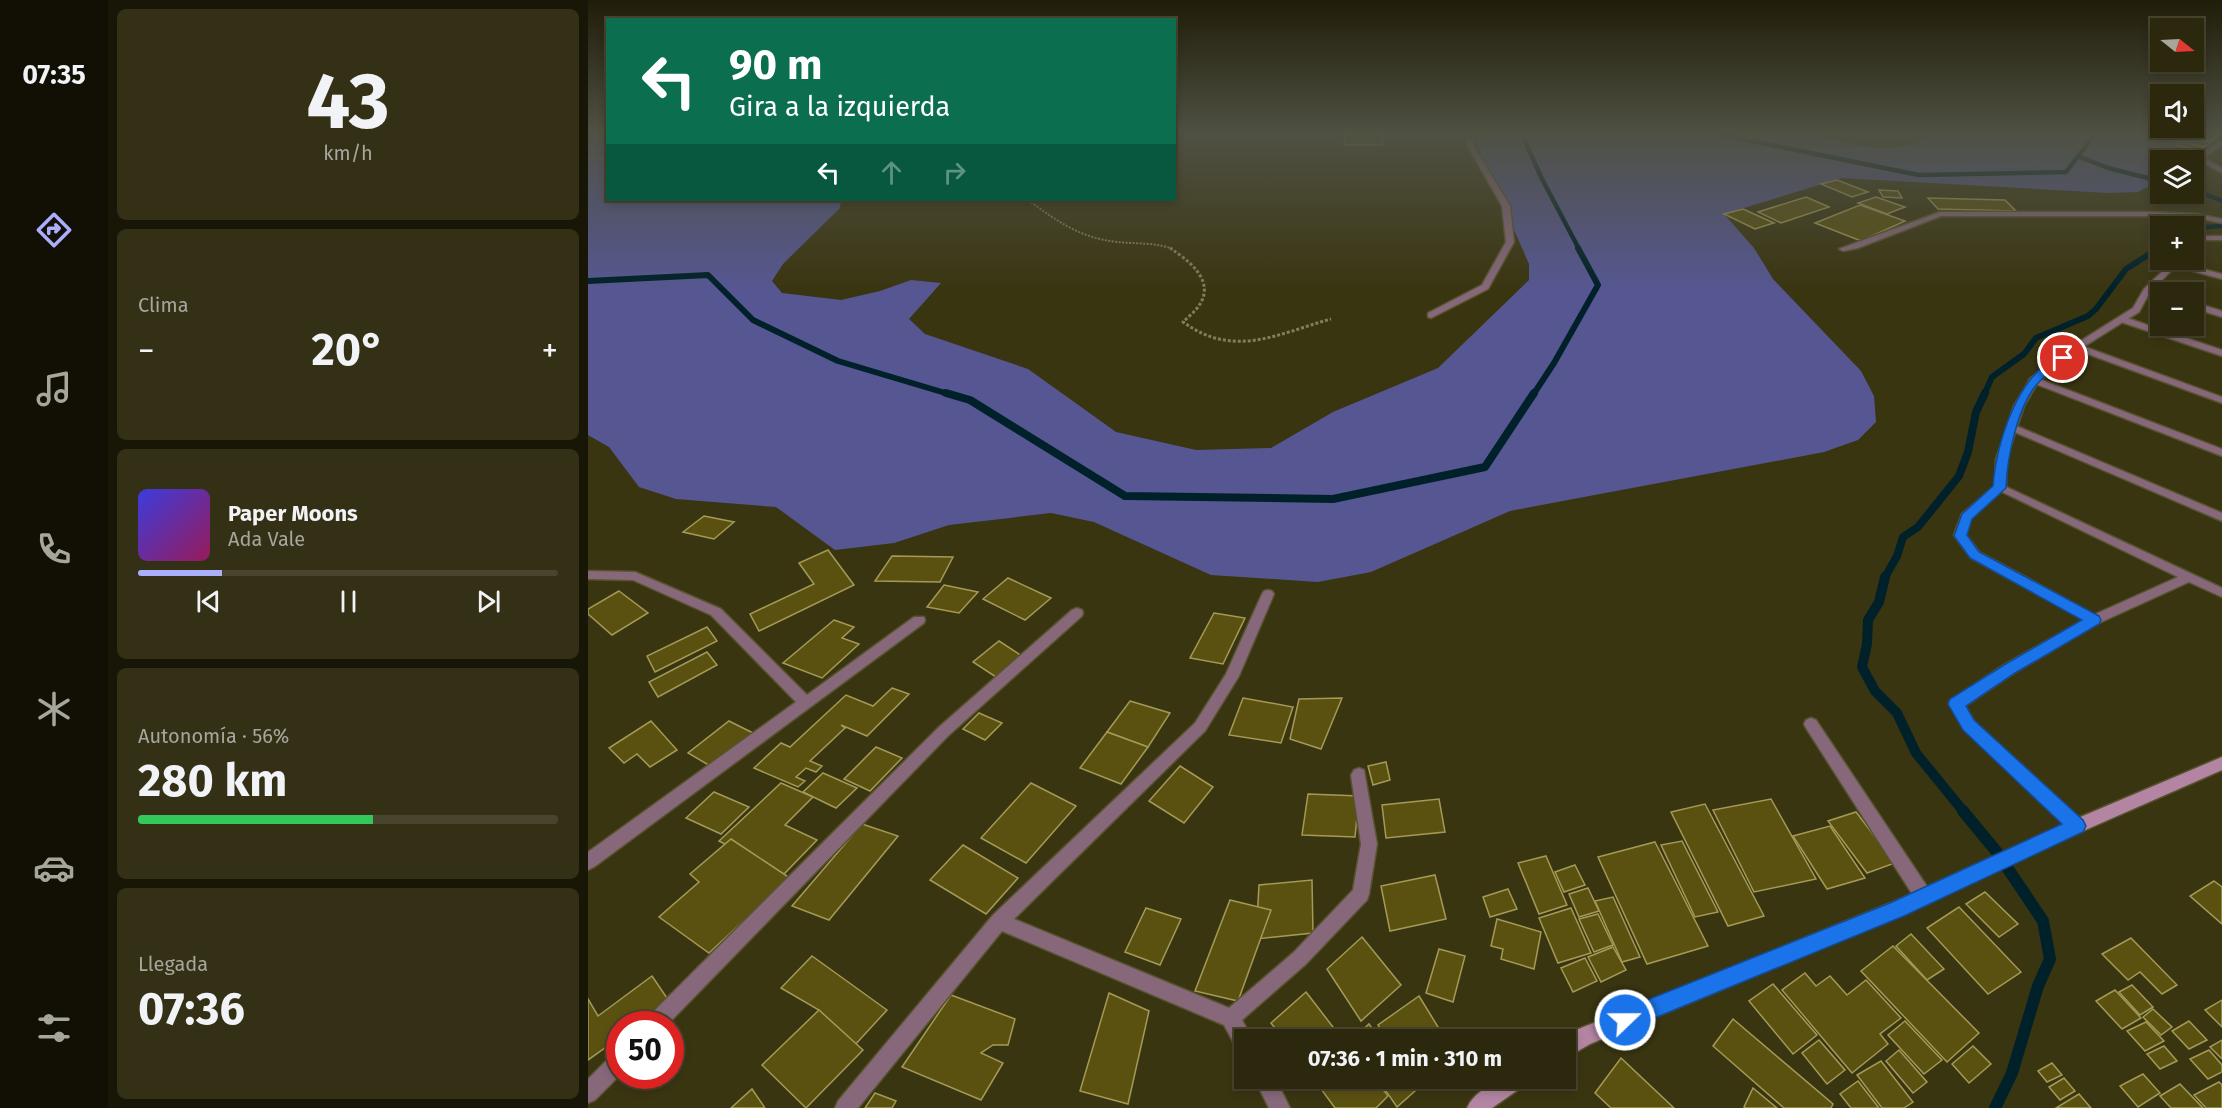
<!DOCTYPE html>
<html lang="es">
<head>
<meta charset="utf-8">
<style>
	:root { --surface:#2c280d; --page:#343016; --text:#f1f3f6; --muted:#a6a69d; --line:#48442e; --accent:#abaffb }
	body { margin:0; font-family:"Fira Sans",sans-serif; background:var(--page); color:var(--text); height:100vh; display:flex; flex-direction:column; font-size:22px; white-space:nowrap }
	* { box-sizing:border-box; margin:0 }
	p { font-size:20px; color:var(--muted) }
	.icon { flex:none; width:33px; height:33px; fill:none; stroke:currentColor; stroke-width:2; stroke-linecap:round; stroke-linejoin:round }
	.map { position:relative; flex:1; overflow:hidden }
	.panel { display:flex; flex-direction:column; gap:9px; padding:9px; background:#181607; width:480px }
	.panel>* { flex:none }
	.top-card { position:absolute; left:18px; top:18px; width:570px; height:183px; border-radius:0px; box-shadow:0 3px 9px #0003,0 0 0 2px var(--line); background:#0b6e4f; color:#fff; overflow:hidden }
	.needle { width:39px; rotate:108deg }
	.buttons { position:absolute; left:1562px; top:18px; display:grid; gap:12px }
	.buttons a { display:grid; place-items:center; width:54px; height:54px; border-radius:0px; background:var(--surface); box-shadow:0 3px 9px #0003,0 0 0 2px var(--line); font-size:30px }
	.speed { position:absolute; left:18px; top:1011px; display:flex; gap:12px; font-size:30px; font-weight:700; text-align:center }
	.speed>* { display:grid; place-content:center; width:78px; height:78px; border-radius:50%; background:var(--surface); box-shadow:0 3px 9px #0003,0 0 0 2px var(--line); line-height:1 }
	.speed .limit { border:9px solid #d22; background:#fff; color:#111 }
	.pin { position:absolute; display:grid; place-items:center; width:51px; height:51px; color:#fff; margin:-26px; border:3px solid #fff; border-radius:50%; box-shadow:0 2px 6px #0007 }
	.me { position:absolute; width:66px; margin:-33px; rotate:68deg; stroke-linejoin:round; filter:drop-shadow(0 0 4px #0008) }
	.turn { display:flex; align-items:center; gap:21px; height:126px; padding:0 24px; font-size:27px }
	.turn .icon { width:78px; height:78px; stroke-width:2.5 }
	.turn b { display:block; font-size:42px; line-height:51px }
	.lanes { display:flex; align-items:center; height:57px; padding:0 24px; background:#0003; justify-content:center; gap:30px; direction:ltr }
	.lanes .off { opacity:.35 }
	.big { font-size:45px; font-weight:700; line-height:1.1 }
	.panel .card { flex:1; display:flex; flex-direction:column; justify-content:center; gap:9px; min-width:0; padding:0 21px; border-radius:9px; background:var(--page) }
	.panel .dial { align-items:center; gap:0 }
	.dial b { font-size:78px; line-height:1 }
	.song { display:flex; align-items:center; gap:18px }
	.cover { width:72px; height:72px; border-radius:9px; background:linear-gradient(135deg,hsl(240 70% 55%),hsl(330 70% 35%)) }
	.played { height:6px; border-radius:3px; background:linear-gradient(90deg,var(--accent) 20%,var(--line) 20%) }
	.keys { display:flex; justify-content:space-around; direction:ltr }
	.heat { display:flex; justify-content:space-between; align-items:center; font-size:33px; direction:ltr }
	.charge { height:9px; border-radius:4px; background:linear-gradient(90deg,#34c759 56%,var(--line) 0) }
	.trip { position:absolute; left:646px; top:1029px; width:342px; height:60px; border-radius:0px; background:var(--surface); box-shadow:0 3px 9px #0003,0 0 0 2px var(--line); font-weight:700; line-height:60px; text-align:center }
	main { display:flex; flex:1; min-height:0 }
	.dock { display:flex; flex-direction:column; width:108px; justify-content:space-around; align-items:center; background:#121005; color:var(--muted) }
	.dock .icon { width:42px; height:42px }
	.dock .active { color:var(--accent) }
	.dock b { font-size:27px; color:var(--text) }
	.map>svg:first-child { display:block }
	.green { fill:#565792 }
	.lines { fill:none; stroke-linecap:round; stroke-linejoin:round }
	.stream-far4 { stroke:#01212a; stroke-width:4.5 }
	.stream-far3 { stroke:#01212a; stroke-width:6 }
	.stream-far2 { stroke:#01212a; stroke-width:8 }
	.stream-far1 { stroke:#01212a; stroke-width:10 }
	.stream { stroke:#01212a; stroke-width:12 }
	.building { fill:#5a5111; stroke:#a49a57; stroke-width:1.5 }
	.service-casing { stroke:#58532f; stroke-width:3 }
	.minor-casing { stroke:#58532f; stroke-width:3 }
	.secondary-casing { stroke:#58532f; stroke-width:3 }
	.path-far1 { stroke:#827d5b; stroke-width:2; stroke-dasharray:2 1.5; stroke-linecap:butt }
	.path { stroke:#827d5b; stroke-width:3; stroke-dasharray:3 2; stroke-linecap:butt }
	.service { fill:#86687a; fill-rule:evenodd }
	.minor { fill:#86687a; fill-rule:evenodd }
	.secondary { fill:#b385a2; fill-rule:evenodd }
	.route { fill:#1a73e8; stroke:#114b97; stroke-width:1.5 }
</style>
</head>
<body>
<main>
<nav class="dock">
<b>07:35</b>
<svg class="icon active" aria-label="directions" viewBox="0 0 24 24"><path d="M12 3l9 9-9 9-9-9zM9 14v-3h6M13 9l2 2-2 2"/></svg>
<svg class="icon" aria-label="music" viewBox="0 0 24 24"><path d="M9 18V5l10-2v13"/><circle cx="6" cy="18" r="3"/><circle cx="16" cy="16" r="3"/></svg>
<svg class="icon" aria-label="phone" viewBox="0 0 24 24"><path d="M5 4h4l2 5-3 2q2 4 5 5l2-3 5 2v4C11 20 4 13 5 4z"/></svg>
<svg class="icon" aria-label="climate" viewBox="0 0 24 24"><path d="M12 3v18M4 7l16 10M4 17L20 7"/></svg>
<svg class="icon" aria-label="car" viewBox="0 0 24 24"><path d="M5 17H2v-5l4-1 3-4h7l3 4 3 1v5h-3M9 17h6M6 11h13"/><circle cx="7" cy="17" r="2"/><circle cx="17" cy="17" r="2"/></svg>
<svg class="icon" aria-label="filters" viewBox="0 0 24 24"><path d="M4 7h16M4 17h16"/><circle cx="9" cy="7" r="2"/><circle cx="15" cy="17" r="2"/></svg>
</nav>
<section class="panel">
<div class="card dial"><b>43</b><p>km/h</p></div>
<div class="card"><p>Clima</p>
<div class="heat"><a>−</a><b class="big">20°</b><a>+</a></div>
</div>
<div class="card">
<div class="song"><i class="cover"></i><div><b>Paper Moons</b><p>Ada Vale</p></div></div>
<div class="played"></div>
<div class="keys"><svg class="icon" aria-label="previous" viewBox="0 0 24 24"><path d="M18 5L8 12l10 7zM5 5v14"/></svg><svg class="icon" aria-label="pause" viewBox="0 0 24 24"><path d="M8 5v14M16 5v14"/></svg><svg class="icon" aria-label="next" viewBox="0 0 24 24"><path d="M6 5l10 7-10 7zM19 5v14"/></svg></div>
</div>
<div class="card"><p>Autonomía · 56%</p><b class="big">280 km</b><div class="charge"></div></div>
<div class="card"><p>Llegada</p><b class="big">07:36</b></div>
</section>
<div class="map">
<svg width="1634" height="1108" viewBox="0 0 1634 1108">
	<rect width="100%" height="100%" fill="#3a3511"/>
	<!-- green -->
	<path class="green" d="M0 134H19L20 200H261L252 204V208L195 264 184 281 194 293 253 300 292 291 323 280 353 283 321 319 337 334 440 369 528 432 608 450 683 448 745 412 850 368 941 280V264L884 134H1226C1262 144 1305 158 1339 137V134H1630L1597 160H1572V180L1550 192 1521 193 1254 178 1136 214 1166 248 1185 279 1273 371 1286 396 1288 422 1270 440 1236 452 922 511 783 572 730 582 623 575 506 522 463 513 361 525 306 543 247 550 188 507 88 499 51 487 21 447 0 435Z"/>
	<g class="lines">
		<!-- stream-far4 -->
		<g class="stream-far4">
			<polyline points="934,134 953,177 991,249"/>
			<polyline points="1129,134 1331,175 1478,172 1507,134"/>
			<polyline points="1490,156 1520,168 1572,181"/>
			<polyline points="1605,189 1634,201"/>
			<polyline points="1605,228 1634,226"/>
			<polyline points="1568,249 1572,247"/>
		</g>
		<!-- stream-far3 -->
		<g class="stream-far3">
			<polyline points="0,281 120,275 165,320 250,361 364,395"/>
			<polyline points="945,395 966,363 1010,285 990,248"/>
			<polyline points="1396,395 1404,377 1436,354 1448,338 1500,316 1508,309 1538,269 1571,248"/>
		</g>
		<!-- stream-far2 -->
		<g class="stream-far2">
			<polyline points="358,393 382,400 537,496 745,499 897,467 946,393"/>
			<polyline points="1296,579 1309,556 1315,537 1330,527 1371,476 1380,452 1388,412 1397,393"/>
		</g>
		<!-- stream-far1 -->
		<polyline class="stream-far1" points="1297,577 1291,602 1280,620 1279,644 1274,667 1287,691 1309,713 1328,753 1376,812"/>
		<!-- stream -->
		<polyline class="stream" points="1375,811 1408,851 1455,921 1462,959 1450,986 1424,1073 1407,1108"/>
	</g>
	<!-- building -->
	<g class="building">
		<polygon points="758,134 795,134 794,145 756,145"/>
		<polygon points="1604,134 1623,134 1631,136 1623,141"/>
		<polygon points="1613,140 1623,142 1616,147 1598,143 1602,141 1609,142"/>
		<polygon points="1588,141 1598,143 1616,147 1612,150 1588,145 1591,143"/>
		<polygon points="1249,180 1280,192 1264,197 1233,184"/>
		<polygon points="1291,190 1310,191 1314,198 1295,197"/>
		<polygon points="1218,197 1241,207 1193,223 1170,212"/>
		<polygon points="1288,197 1317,207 1299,214 1270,203"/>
		<polygon points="1340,198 1417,200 1428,211 1350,209"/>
		<polygon points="1272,205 1317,221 1273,241 1227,223"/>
		<polygon points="1155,209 1186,223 1167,229 1136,214"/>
		<polygon points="116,516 146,522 126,539 95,532"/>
		<polygon points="240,550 266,585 171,631 162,614 226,584 211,563"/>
		<polygon points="304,556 365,557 352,582 287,581"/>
		<polygon points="420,578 463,598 437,620 395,599"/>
		<polygon points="356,585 390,592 371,613 339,607"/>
		<polygon points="31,591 60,613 24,635 0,614 0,609"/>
		<polygon points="626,613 657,618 635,664 602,658"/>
		<polygon points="246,620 266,627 254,638 271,644 234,678 195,663"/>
		<polygon points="119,627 129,641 67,672 59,656"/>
		<polygon points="411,641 434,656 408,677 385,662"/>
		<polygon points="119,652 129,665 70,697 61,682"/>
		<polygon points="304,688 321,694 279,736 253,725 257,728 222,761 234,766 228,772 218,768 208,777 217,781 210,787 166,768 193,743 202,747 258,695 285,706"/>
		<polygon points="655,698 705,707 693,743 641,735"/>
		<polygon points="754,698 733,749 702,739 711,699"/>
		<polygon points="542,701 582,713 560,747 519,732"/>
		<polygon points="391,713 414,723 397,740 375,729"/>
		<polygon points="63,721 89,750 62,767 49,754 36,763 21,748"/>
		<polygon points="141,721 165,733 124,767 100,753"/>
		<polygon points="519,732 560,747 533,784 492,768"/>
		<polygon points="288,747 314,758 282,791 256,779"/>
		<polygon points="798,762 802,780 785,785 780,766"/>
		<polygon points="592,766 625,787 596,823 561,801"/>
		<polygon points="235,773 269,788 248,808 215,792"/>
		<polygon points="193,783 225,797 197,825 229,840 196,874 131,841"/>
		<polygon points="443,783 488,806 438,863 393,838"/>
		<polygon points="126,792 161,807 133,834 98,818"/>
		<polygon points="720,794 771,796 767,837 714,835"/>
		<polygon points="851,799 857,832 798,838 794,805"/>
		<polygon points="1183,799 1228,879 1166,892 1125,810"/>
		<polygon points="1117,804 1176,916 1140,926 1083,812"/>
		<polygon points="1268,812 1307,863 1279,873 1240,821"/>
		<polygon points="274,824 310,836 241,920 204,906"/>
		<polygon points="1242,826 1277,878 1239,889 1205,836"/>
		<polygon points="143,839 202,878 121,953 71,917 111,882 102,874"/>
		<polygon points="1094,841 1130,912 1107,917 1073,845"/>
		<polygon points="1067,842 1120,946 1059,964 1010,857"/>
		<polygon points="375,845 430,878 398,914 342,880"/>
		<polygon points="958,856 979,905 951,914 930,863"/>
		<polygon points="987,865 997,885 976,892 967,872"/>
		<polygon points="847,875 858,919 802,931 793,886"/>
		<polygon points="724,880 725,933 668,939 671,885"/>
		<polygon points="1626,881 1634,887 1634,924 1602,896"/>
		<polygon points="1000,888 1011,911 991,917 981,894"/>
		<polygon points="920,889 929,909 902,917 895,897"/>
		<polygon points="1397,892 1430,924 1411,937 1378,904"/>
		<polygon points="1025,897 1052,957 1034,962 1007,901"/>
		<polygon points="642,900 683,910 650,1001 607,991"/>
		<polygon points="1371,907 1433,972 1400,994 1339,928"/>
		<polygon points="558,908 593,919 572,965 537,952"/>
		<polygon points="983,908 1003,953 970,963 951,918"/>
		<polygon points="1010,914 1025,945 1006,952 991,919"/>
		<polygon points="909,919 953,932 946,969 913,959 915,949 903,946"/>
		<polygon points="1323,934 1356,969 1339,980 1308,946"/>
		<polygon points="774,937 813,985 773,1021 739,969"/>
		<polygon points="1543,938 1589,985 1574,994 1552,972 1540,980 1514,954"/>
		<polygon points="1305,946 1391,1033 1359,1062 1273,971"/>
		<polygon points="1025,947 1038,970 1013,982 1000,957"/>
		<polygon points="851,949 877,956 865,1002 838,993"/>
		<polygon points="224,956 299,1010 266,1046 231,1010 193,988"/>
		<polygon points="997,958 1009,981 985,992 973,968"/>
		<polygon points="1217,973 1228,986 1242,976 1259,995 1278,980 1313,1018 1292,1034 1300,1044 1264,1073 1194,990"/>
		<polygon points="64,976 81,1001 48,1024 32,1024 32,1037 0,1060 0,999 10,1016"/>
		<polygon points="1185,984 1229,1035 1205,1054 1161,1001"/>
		<polygon points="1544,985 1565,1007 1552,1015 1531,992"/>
		<polygon points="1527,990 1553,1018 1534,1029 1508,1001"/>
		<polygon points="718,992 755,1040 696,1040 683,1023"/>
		<polygon points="521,993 561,1011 540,1104 492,1091"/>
		<polygon points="363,995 427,1019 420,1045 405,1045 393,1053 415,1063 393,1100 314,1067"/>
		<polygon points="831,996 858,1040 799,1040 790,1025"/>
		<polygon points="1634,1000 1634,1027 1617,1010"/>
		<polygon points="1565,1009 1584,1027 1573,1035 1555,1017"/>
		<polygon points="231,1010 275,1050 218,1108 174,1065"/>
		<polygon points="1145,1019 1245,1104 1243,1108 1196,1108 1125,1046"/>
		<polygon points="1317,1021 1354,1060 1336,1074 1300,1035"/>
		<polygon points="1601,1021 1619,1040 1601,1049 1584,1031"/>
		<polygon points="1558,1022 1576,1041 1557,1051 1539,1031"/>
		<polygon points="781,1024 792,1040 764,1040"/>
		<polygon points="1231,1040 1257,1070 1239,1084 1214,1053"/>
		<polygon points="1634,1040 1634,1059 1622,1047"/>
		<polygon points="1385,1046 1403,1064 1381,1083 1364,1064"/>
		<polygon points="1576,1046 1589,1061 1572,1069 1559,1054"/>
		<polygon points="1311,1050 1339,1082 1325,1093 1298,1061"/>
		<polygon points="1621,1050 1634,1065 1634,1072 1620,1079 1602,1059"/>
		<polygon points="1033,1058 1086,1108 1023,1108 1007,1093"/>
		<polygon points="1293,1061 1325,1102 1316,1108 1294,1108 1269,1075"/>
		<polygon points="1464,1063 1474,1075 1459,1082 1450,1071"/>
		<polygon points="1555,1074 1572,1093 1550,1107 1532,1086"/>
		<polygon points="725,1078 786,1078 800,1096 788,1108 747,1108"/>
		<polygon points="789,1078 820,1078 828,1090 809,1107"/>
		<polygon points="1476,1078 1487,1091 1472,1100 1461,1087"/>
		<polygon points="1270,1081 1291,1108 1263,1108 1252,1094"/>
		<polygon points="1631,1082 1634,1085 1634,1108 1618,1108 1606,1095"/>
		<polygon points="1592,1084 1615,1108 1583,1108 1572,1096"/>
		<polygon points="1165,1088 1189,1108 1158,1108 1156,1107"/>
		<polygon points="164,1089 177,1108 143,1108"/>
		<polygon points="287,1093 308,1101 304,1108 277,1108"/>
		<polygon points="1491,1094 1503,1108 1468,1108"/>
	</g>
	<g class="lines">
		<defs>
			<g id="service">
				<polygon points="881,134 887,134 885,145 922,206 926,242 900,289 843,318 840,317 840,313 894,285 918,242 914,206 879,145"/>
				<polygon points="1352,212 1560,212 1609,214 1634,219 1634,223 1609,218 1560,216 1353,216 1270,248 1255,251 1251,249"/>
				<polygon points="1611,236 1634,236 1634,240 1616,240 1605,248 1605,242"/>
				<polygon points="1586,260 1594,260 1562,292 1551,312 1492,349 1450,382 1436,406 1418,460 1418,487 1383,519 1378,535 1391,552 1511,617 1512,620 1511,623 1506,625 1383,558 1366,535 1374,514 1407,486 1408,460 1426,406 1443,378 1486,345 1545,308 1556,289"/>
			</g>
			<g id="minor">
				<polygon points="1634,140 1634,145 1616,158 1634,168 1634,173 1612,161 1605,165 1604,160"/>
				<polygon points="1583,261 1634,274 1634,279 1583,265"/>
				<polygon points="1556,289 1573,292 1572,297 1556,293"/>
				<polygon points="1605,302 1634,311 1634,317 1605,308"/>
				<polygon points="1533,316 1634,350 1634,356 1530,321 1529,319"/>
				<polygon points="1489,344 1634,397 1634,403 1486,349 1484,347"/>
				<polygon points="1446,377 1634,449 1634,456 1443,382 1441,380"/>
				<polygon points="1426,425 1634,513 1634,521 1422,430 1421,428"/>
				<polygon points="1412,484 1634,588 1634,597 1601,582 1511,623 1426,673 1377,706 1386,721 1495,821 1497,826 1495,831 1489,833 1483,831 1376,729 1361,704 1363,700 1416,665 1501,617 1590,577 1408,489 1406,487 1408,485"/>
				<polygon points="0,571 47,572 133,609 219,695 326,617 336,617 337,620 336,623 6,867 0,870 0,852 208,702 123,615 45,580 0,579"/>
				<polygon points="680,590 684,591 686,594 651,676 617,731 426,919 641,1008 706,952 765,890 773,844 763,775 766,770 771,768 776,770 789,844 781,894 779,900 718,964 654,1020 665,1040 657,1040 657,1053 650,1051 636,1025 414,931 270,1108 247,1108 250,1101 405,915 607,723 638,674 674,594 676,591"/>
				<polygon points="489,608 494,610 495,613 494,616 360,736 80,1024 58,1024 60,1017 350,728 484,610"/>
				<polygon points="1223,718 1228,720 1342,891 1344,897 1342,903 1336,905 1330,903 1218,728 1216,724 1218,720"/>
				<polygon points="32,1052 32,1075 7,1100 0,1103 0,1079 25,1054"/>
				<polygon points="666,1078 687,1078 702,1108 681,1108"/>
			</g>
			<g id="secondary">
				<polygon points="1634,757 1634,770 1495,831 1315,915 1002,1044 978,1058 978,1040 974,1040 988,1030 1303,903 1483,821"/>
				<path d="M912 1078H940L937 1085 904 1108H879C885 1094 899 1087 912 1078Z"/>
			</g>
		</defs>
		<!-- service casing -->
		<use href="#service" class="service-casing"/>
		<!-- minor casing -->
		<use href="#minor" class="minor-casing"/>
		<!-- secondary casing -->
		<use href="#secondary" class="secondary-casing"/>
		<!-- path-far1 -->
		<g class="path-far1">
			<polyline points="0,158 20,159"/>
			<path d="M440 200C469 221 492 238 529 242 547 244 567 242 585 249"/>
		</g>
		<!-- path -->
		<path class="path" d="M582 248C600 260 627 280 612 304 608 311 600 317 595 322 646 359 689 334 743 319"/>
		<!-- service -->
		<use href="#service" class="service"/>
		<!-- minor -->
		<use href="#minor" class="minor"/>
		<!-- secondary -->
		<use href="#secondary" class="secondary"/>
	</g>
	<!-- sky -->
	<linearGradient id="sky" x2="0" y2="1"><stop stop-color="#201d09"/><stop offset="0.46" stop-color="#4f5143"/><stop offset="1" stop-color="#4f5143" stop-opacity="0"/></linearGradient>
	<rect width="1634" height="289" fill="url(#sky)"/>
	<!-- route -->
	<path class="route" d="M1475 355 1480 358 1478 360C1470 367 1460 373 1452 381 1430 402 1419 458 1418 488L1384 519 1379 535 1391 552 1511 616 1513 620 1511 624 1427 673 1378 706 1386 720 1495 820 1498 826 1495 832 1316 916 1037 1030 1029 1027 1026 1020 1029 1012 1302 903 1474 824 1375 730 1360 704 1362 699 1416 665 1494 620 1382 558 1366 536 1374 514 1405 486C1408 444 1430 370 1475 355Z"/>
</svg>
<div class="buttons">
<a><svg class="needle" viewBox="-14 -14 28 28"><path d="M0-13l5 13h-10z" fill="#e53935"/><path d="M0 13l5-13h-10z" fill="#a6a69d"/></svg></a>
<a><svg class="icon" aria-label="sound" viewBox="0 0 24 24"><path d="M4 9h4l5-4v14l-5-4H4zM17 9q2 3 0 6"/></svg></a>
<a><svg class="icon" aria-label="layers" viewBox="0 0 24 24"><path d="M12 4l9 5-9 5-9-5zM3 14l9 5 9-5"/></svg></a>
<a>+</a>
<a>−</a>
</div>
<div class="speed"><div class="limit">50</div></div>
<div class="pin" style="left:1475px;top:358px;background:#d93025"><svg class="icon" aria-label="arrive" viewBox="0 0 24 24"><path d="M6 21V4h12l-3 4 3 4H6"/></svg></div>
<svg class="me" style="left:1037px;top:1020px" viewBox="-20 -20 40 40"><circle r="17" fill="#1a73e8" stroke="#fff" stroke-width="3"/><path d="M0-11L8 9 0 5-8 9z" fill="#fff"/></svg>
<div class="trip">07:36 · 1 min · 310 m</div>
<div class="top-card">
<div class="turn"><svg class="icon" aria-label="left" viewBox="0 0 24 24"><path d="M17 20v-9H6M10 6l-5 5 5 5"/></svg><div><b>90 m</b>Gira a la izquierda</div></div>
<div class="lanes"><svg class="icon" aria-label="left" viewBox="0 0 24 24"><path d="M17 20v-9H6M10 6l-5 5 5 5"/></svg><svg class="icon off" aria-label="ahead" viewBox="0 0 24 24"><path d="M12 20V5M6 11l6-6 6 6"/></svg><svg class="icon off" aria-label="right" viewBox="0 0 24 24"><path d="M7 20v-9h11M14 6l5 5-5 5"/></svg></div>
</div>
</div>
</main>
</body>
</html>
